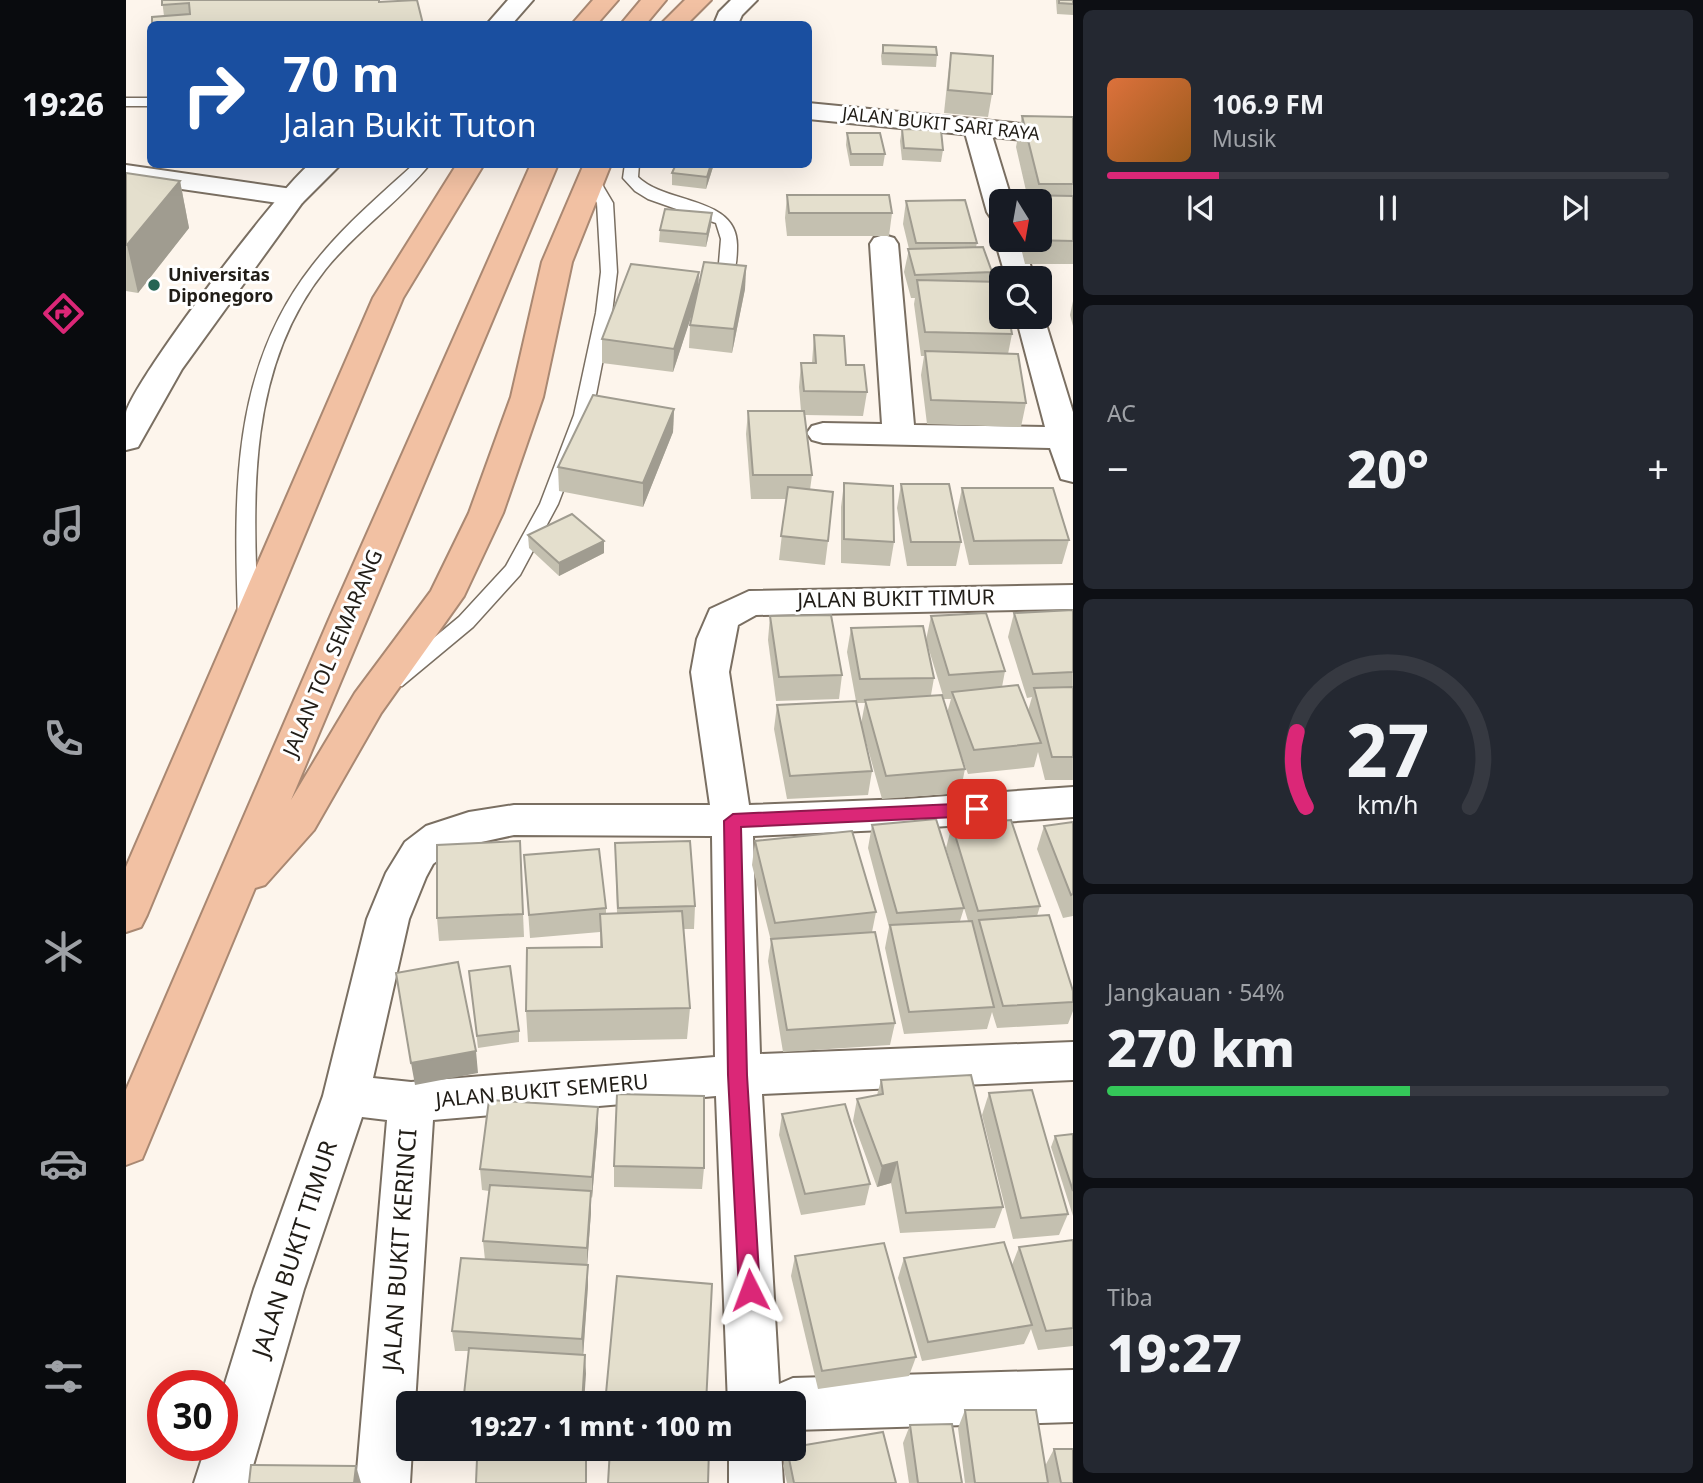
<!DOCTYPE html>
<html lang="id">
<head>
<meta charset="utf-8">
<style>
	:root { --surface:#171b24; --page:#242831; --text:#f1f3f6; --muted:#9ea1a6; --line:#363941; --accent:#db2777 }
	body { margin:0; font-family:"Noto Sans",sans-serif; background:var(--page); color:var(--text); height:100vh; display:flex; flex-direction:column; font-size:26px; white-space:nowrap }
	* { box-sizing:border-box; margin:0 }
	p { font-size:23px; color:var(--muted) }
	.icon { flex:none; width:38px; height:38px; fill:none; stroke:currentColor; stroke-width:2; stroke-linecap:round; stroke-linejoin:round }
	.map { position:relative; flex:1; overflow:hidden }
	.panel { display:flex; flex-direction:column; gap:10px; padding:10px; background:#0d0f14; width:630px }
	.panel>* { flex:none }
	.banner { position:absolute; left:21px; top:21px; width:665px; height:147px; border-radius:10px; box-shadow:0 7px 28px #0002; background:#1a4fa0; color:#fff; overflow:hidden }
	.needle { width:46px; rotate:169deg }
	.controls { position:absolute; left:863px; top:189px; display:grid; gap:14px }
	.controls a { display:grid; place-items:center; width:63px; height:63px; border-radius:10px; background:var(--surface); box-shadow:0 7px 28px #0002; font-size:35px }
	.speed { position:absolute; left:21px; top:1370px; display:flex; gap:14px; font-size:35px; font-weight:700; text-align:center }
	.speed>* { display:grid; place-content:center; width:91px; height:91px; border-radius:50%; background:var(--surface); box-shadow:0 7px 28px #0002; line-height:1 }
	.speed .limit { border:10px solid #d22; background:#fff; color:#111 }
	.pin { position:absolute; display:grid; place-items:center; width:60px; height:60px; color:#fff; margin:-30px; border-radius:14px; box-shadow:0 4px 10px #0006 }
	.me { position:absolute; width:77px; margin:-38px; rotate:357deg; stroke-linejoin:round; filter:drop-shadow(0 0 5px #0008) }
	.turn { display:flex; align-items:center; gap:24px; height:147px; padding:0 21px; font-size:32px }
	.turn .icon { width:91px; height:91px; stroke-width:2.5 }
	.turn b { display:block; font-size:49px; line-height:60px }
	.big { font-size:52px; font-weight:800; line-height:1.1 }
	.panel .tile { flex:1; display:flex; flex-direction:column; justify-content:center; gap:10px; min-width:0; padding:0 24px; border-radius:10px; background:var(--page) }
	.panel .dial { align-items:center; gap:0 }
	.dial svg { height:182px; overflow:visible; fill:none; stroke:var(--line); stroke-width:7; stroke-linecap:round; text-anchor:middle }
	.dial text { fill:var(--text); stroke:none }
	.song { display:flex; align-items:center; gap:21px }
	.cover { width:84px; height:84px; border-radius:10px; background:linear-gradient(135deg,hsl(20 70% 55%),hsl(30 70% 35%)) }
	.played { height:7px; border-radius:4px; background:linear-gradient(90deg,var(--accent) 20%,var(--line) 20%) }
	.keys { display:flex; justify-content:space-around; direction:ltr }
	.heat { display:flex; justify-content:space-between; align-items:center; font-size:38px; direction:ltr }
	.charge { height:10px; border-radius:5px; background:linear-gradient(90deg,#34c759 54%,var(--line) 0) }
	.trip { position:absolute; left:270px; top:1391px; width:410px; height:70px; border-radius:10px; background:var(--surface); box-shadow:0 7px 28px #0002; font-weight:800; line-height:70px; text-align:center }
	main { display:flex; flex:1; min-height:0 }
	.tab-bar { display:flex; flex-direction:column; width:126px; justify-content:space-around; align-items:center; background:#090b0e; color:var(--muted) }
	.tab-bar .icon { width:49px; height:49px }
	.tab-bar .active { color:var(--accent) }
	.tab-bar b { font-size:32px; color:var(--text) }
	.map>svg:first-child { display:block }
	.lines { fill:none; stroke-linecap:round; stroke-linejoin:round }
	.service-casing { stroke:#7a6f62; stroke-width:3 }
	.minor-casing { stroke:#7a6f62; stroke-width:4 }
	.tertiary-casing { stroke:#7a6f62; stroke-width:4 }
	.motorway-casing { stroke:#a98872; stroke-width:4 }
	.service { fill:#fff; fill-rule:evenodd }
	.minor { fill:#fff; fill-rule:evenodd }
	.tertiary { fill:#fff; fill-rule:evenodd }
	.motorway { fill:#f2c1a3; fill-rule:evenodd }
	.wall { fill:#c4c0b0 }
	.shaded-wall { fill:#a09c90 }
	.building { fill:#e4dfcd; stroke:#a09c90; stroke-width:2 }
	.route { fill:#db2777; stroke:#8e194d; stroke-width:2 }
	.poi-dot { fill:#256554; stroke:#fff; stroke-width:2.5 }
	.labels { text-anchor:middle; stroke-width:6; stroke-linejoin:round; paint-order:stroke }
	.far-street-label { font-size:18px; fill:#211d17; stroke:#fff }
	.far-poi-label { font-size:18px; font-weight:bold; fill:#211d17; stroke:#fff; text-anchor:start }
	.street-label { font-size:21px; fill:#211d17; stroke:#fff }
	.near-street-label { font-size:24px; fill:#211d17; stroke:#fff }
</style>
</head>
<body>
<main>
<nav class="tab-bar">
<b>19:26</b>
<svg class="icon active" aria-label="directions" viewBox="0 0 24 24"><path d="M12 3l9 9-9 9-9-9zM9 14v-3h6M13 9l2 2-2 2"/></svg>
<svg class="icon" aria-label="music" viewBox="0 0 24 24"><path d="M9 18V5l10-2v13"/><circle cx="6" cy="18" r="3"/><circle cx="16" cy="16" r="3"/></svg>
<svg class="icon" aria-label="phone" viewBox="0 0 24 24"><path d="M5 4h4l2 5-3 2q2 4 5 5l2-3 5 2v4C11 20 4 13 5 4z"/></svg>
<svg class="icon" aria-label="climate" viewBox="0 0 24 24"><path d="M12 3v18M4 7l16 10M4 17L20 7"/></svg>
<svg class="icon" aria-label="car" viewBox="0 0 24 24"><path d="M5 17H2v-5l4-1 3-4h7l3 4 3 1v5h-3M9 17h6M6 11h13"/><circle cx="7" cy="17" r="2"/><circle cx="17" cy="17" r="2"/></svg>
<svg class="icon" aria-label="filters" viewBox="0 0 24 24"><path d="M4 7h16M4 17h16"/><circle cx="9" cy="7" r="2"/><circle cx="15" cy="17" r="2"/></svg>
</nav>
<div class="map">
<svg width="947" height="1483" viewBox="0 0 947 1483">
	<rect width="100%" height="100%" fill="#fdf5ec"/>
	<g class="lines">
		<defs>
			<g id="service">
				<rect x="0" y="98" width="24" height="8"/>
				<path d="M288 164H304C272 203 230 231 199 270 120 369 127 499 132 618L122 625 115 623 112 618C108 494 105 369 186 266 215 228 252 197 288 164Z"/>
				<path d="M499 164H513L512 177C541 205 612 196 611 246 611 257 610 269 606 278H594L592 275 595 239 590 223 522 199 509 191 497 178Z"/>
				<polygon points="466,175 471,176 487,203 491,272 486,313 466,415 432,504 394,575 347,627 276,686 262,686 259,681 262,676 333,617 380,566 414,504 448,415 470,313 475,272 471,203 459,179"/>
			</g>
			<g id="minor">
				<polygon points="851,121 860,123 864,129 886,201 875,201 875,220 865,218 861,212 838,129 842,123"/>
				<polygon points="0,165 166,189 176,191 180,197 176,203 166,205 0,181"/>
				<polygon points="875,233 875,240 897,240 908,278 880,278 869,240"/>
				<polygon points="758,235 768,238 772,244 788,425 919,427 890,317 914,317 916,311 947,412 947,482 935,479 924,448 697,443 686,440 681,433 686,426 697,423 756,424 744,244 748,238"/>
				<path d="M947 585V609L630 615 612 625 603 672 623 805 779 799 947 787V817L779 829 627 836 634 1054 947 1042V1080L636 1094 653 1384 667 1378 947 1370V1422L667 1430V1404H602L590 1096 307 1120 289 1404H282V1449H286L284 1483H230L261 1120 236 1117 178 1289 122 1483H68L80 1446H96V1393L128 1289 197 1096 241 919 260 873 279 842 300 826 343 812 388 805H584L565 672 571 639 584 609 623 591ZM388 835 586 836 589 1057 285 1082 247 1078 283 919 300 877 307 864 328 848Z"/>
				<polygon points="603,1449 655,1449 657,1483 603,1483"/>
			</g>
			<g id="tertiary">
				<polygon points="382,0 407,0 386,24 361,24"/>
				<polygon points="605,0 631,0 616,15 612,24 588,24 593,12"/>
				<polygon points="682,103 947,129 947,145 682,119"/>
				<path d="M184 164H215L176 203 56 369 12 447 0 450C0 439 0 424 0 413 7 381 155 186 184 164Z"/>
			</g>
			<g id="motorway">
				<polygon points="467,0 492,0 471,24 446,24"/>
				<polygon points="515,0 540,0 520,24 495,24"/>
				<polygon points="559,0 585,0 561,24 535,24"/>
				<polygon points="331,164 358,164 277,298 21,915 15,927 0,932 0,867 247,298"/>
				<polygon points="405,164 432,164 165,800 229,693 305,591 343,513 385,397 416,262 458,164 485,164 446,262 417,397 377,513 338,596 255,713 188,830 139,885 129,888 16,1159 0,1165 0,1090 204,617"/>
			</g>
		</defs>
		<!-- service casing -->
		<use href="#service" class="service-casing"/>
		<!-- minor casing -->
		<use href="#minor" class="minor-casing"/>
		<!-- tertiary casing -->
		<use href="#tertiary" class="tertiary-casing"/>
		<!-- motorway casing -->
		<use href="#motorway" class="motorway-casing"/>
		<!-- service -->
		<use href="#service" class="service"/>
		<!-- minor -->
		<use href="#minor" class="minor"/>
		<!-- tertiary -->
		<use href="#tertiary" class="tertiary"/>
		<!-- motorway -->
		<use href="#motorway" class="motorway"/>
	</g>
	<!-- wall -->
	<g class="wall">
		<polygon points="36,0 253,0 38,16"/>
		<polygon points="930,0 947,0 947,15 931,14"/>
		<polygon points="757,45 811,55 810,67 756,65 755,56"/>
		<polygon points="825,53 866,94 862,117 818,113 822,75"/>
		<polygon points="896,116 947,117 947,264 899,264 893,240 914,240 914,201 891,201 893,195 901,195 890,147"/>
		<polygon points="776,129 817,150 815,162 776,160 774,141"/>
		<polygon points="721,133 759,154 757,166 724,166 720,145"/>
		<polygon points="588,164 580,189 546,185 546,173"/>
		<polygon points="0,173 54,181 63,228 12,293 0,291"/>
		<polygon points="661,195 766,213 763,236 661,236 659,218"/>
		<polygon points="780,201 851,243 850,247 866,272 864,282 886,334 882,354 900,403 895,427 801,424 795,375 798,356 795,356 788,304 789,298 785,298 778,272 783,249 777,224"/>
		<polygon points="586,213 585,225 580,247 533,242 534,230"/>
		<polygon points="620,266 619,289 606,353 563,348 564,325 566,313 547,372 476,363 476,339 572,285"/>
		<polygon points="947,301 947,326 944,315"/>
		<polygon points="688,335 720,365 741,392 737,416 679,415 686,475 684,490 702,541 699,565 653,560 660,499 625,499 620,434 622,411 675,411 673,387 675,363 686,363"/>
		<polygon points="548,409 547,432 517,507 433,491 432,467"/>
		<polygon points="718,483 768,542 764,566 715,563 715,507"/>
		<polygon points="775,484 835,542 830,566 781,566 771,508"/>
		<polygon points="836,488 943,540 936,564 843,565 831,512"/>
		<polygon points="402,535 478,553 433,576 403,548"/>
		<polygon points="947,610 947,780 919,780 912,752 908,767 842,774 832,747 839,769 834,793 756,799 735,724 739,703 731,703 746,771 742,795 661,799 648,729 651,705 730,701 721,652 725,628 808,678 805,695 821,713 825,699 818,699 800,640 805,616 879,671 876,687 902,711 906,697 901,698 882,637 888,613"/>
		<polygon points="644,616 716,675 713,699 650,701 642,640"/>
		<polygon points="947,822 947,916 937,918 911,849 918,826"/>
		<polygon points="746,825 838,908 834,921 842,921 820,848 826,825 914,906 911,916 947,991 947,1011 942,1024 871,1028 866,1012 861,1029 778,1034 759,948 763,927 742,848"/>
		<polygon points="394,841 398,937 313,941 311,918"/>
		<polygon points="629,841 750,912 746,932 769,1023 764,1045 657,1052 642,961 645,941 626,865"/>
		<polygon points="489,843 569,906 568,929 557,929 564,1008 561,1039 402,1042 400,1011 474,947 474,932 404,938 398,855 480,908 480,914 491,913"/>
		<polygon points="343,971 393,1031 393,1042 352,1048"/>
		<polygon points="755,1080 877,1207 869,1228 774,1233 765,1183 751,1187 727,1121 731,1099 751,1095"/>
		<polygon points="863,1093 942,1214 933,1235 887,1239 856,1115"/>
		<polygon points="472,1107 472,1128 466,1198 465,1197 465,1212 461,1264 462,1265 462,1285 457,1355 460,1374 343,1351 329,1351 326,1331 359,1260 357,1241 363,1191 356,1190 354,1169"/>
		<polygon points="656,1114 744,1184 739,1205 675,1215 653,1135"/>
		<polygon points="947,1134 947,1216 925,1147 929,1136"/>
		<polygon points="488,1166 578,1168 576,1189 488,1187"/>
		<polygon points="947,1240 947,1346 912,1350 905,1329 898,1344 796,1361 772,1278 778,1258 886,1265 893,1247"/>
		<polygon points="669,1256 790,1357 783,1376 692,1389 665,1276"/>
		<polygon points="839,1410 919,1466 928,1449 947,1483 839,1483 832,1428"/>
		<polygon points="784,1425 836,1483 783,1483 777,1443"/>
		<polygon points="661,1449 770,1483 661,1483 657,1466"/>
	</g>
	<!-- shaded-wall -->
	<g class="shaded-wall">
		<polygon points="585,164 588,164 580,189 581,177"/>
		<polygon points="54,181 63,228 12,293 1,245"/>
		<polygon points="586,213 585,225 580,247 581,234"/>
		<polygon points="620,266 619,289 606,353 608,329"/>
		<polygon points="573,272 572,296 547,372 548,349"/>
		<polygon points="548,409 547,432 517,507 517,483"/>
		<polygon points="478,541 478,553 433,576 433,563"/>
		<polygon points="350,1051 352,1073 289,1085 285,1063"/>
		<polygon points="472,1107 472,1128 466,1198 466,1177"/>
		<polygon points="771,1162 765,1183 751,1187 756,1166"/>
		<polygon points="465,1191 465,1212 461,1268 461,1248"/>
		<polygon points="462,1265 462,1285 457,1358 456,1339"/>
		<polygon points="459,1355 460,1374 458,1404 456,1404"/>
		<polygon points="230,1466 235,1483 228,1483"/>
	</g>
	<!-- building -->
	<g class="building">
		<polygon points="36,0 253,0 253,2 291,0 297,24 26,24 26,17 64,14 63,3 36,5"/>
		<polygon points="933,0 947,0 947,4 933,3"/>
		<polygon points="757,45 810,47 811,55 757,53"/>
		<polygon points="825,53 867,56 866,94 822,90"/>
		<polygon points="896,116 947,117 947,184 913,184"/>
		<polygon points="776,129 815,130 817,150 778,148"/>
		<polygon points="721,133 754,133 759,154 725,154"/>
		<polygon points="550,164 585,164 581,177 546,173"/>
		<polygon points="0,173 54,181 1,245 0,245"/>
		<polygon points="661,195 763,195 766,213 663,213"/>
		<polygon points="893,195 947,196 947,241 903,240 914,240 914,201 894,201"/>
		<polygon points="839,200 851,243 790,243 780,201"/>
		<polygon points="539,209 586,213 581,234 534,230"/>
		<polygon points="857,247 866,272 789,275 782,249"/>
		<polygon points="578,262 620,266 608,329 564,325"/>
		<polygon points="505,264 573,272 548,349 476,339"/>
		<polygon points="791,280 875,282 875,317 883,317 886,334 799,332"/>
		<polygon points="688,335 718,336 720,365 738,365 741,392 678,391 675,363 690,363"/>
		<polygon points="799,351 892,354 900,403 805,400"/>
		<polygon points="467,395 548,409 517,483 432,467"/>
		<polygon points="622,411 678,411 686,475 627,475"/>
		<polygon points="718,483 767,486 768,542 718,539"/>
		<polygon points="775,484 823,484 835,542 785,542"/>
		<polygon points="662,487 707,492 702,541 655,536"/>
		<polygon points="836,488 927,488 943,540 848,541"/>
		<polygon points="446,514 478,541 433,563 402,535"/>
		<polygon points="947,610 947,672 907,674 888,613"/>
		<polygon points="860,613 879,671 823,675 805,616"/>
		<polygon points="705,615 716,675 653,677 644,616"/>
		<polygon points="797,626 808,678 734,679 725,628"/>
		<polygon points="892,685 915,743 848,750 826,692"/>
		<polygon points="947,687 947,757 926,757 908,688"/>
		<polygon points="816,695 839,769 760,776 739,700"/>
		<polygon points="730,701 746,771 664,776 651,705"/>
		<polygon points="810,819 838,908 771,913 746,825"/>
		<polygon points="885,820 914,906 852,911 826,825"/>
		<polygon points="947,822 947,894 945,895 918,826"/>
		<polygon points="726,831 750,912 649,923 629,841"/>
		<polygon points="394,841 397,914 311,918 311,845"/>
		<polygon points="564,841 569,906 492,908 489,843"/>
		<polygon points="473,849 480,908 403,915 398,855"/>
		<polygon points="556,911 564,1008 400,1011 401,948 476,947 474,914"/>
		<polygon points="923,915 947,991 947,1002 877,1006 853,920"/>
		<polygon points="846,921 868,1007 783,1012 764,925"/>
		<polygon points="749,932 769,1023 661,1030 645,939"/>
		<polygon points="332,962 350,1051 285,1063 270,973"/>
		<polygon points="384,966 393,1031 351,1036 343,971"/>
		<polygon points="845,1075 877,1207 780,1213 771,1162 756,1166 731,1099 757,1094 755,1080"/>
		<polygon points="906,1090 942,1214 895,1218 863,1093"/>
		<polygon points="491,1094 578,1096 578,1168 488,1166"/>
		<polygon points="363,1100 472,1107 466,1177 354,1169"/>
		<polygon points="719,1104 744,1184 679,1194 656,1114"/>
		<polygon points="947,1134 947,1191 929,1136"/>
		<polygon points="364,1185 465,1191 461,1248 357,1241"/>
		<polygon points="947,1240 947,1328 920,1331 893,1247"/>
		<polygon points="878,1242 906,1325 802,1342 778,1258"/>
		<polygon points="758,1243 790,1357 696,1371 669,1256"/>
		<polygon points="335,1258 462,1265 456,1339 326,1331"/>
		<polygon points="491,1276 586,1284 580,1404 479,1404"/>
		<polygon points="343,1348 459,1355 456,1404 337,1404"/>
		<polygon points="839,1410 910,1410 922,1483 849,1483"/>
		<polygon points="826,1424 836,1483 792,1483 784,1425"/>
		<polygon points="757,1432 770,1483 668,1483 661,1449 667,1449 667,1447"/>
		<polygon points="484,1449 583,1449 582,1483 482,1483"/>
		<polygon points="928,1449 947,1449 947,1483 935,1483"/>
		<polygon points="351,1459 460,1459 460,1483 350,1483"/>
		<polygon points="125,1465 230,1466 228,1483 123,1483"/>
	</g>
	<!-- route -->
	<polygon class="route" points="851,803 859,809 851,816 615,827 621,1075 634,1290 631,1297 624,1300 616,1297 613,1290 602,1075 598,821 607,814"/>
	<!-- markers -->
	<circle class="poi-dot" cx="28" cy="285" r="7"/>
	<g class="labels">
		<!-- far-street labels -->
		<g class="far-street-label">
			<text transform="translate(815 124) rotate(6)" y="6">JALAN BUKIT SARI RAYA</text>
		</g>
		<!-- far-poi labels -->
		<g class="far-poi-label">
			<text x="42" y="281">Universitas<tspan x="42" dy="21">Diponegoro</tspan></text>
		</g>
		<!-- street labels -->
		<g class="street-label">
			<text transform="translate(770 599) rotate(-1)" y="7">JALAN BUKIT TIMUR</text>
			<text transform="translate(207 653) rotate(-67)" y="7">JALAN TOL SEMARANG</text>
			<text transform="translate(416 1091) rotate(-5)" y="7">JALAN BUKIT SEMERU</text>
		</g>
		<!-- near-street labels -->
		<g class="near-street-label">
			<text transform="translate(169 1249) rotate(-72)" y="8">JALAN BUKIT TIMUR</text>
			<text transform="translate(274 1250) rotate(-86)" y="8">JALAN BUKIT KERINCI</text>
		</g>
	</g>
</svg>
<div class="controls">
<a><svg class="needle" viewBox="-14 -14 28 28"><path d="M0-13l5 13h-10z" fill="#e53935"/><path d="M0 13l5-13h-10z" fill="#9ea1a6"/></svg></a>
<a><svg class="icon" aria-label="search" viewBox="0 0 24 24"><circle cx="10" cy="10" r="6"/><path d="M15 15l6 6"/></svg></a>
</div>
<div class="speed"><div class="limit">30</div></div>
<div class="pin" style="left:851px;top:809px;background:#d93025"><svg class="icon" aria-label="arrive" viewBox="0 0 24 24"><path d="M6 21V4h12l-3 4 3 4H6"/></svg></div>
<svg class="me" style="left:624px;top:1290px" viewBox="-20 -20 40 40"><path d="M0-17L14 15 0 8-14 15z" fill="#db2777" stroke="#fff" stroke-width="4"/></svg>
<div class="trip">19:27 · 1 mnt · 100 m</div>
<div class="banner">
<div class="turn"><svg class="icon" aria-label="right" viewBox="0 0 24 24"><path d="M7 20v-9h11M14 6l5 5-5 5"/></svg><div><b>70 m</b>Jalan Bukit Tuton</div></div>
</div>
</div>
<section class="panel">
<div class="tile">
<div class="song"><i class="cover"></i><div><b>106.9 FM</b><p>Musik</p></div></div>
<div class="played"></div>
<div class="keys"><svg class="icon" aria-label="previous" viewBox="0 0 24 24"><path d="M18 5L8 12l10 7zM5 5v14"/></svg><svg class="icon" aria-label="pause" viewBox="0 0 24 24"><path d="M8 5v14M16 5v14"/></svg><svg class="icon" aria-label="next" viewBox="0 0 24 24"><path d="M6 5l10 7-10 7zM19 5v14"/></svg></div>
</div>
<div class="tile"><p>AC</p>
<div class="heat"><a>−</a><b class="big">20°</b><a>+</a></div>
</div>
<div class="tile dial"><svg viewBox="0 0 100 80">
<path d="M14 69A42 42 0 1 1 86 69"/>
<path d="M14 69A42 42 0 0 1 10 36" stroke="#db2777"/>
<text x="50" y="56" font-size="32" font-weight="700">27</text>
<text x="50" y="72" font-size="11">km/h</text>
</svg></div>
<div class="tile"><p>Jangkauan · 54%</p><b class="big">270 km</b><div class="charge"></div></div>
<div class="tile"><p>Tiba</p><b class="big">19:27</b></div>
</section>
</main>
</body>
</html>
